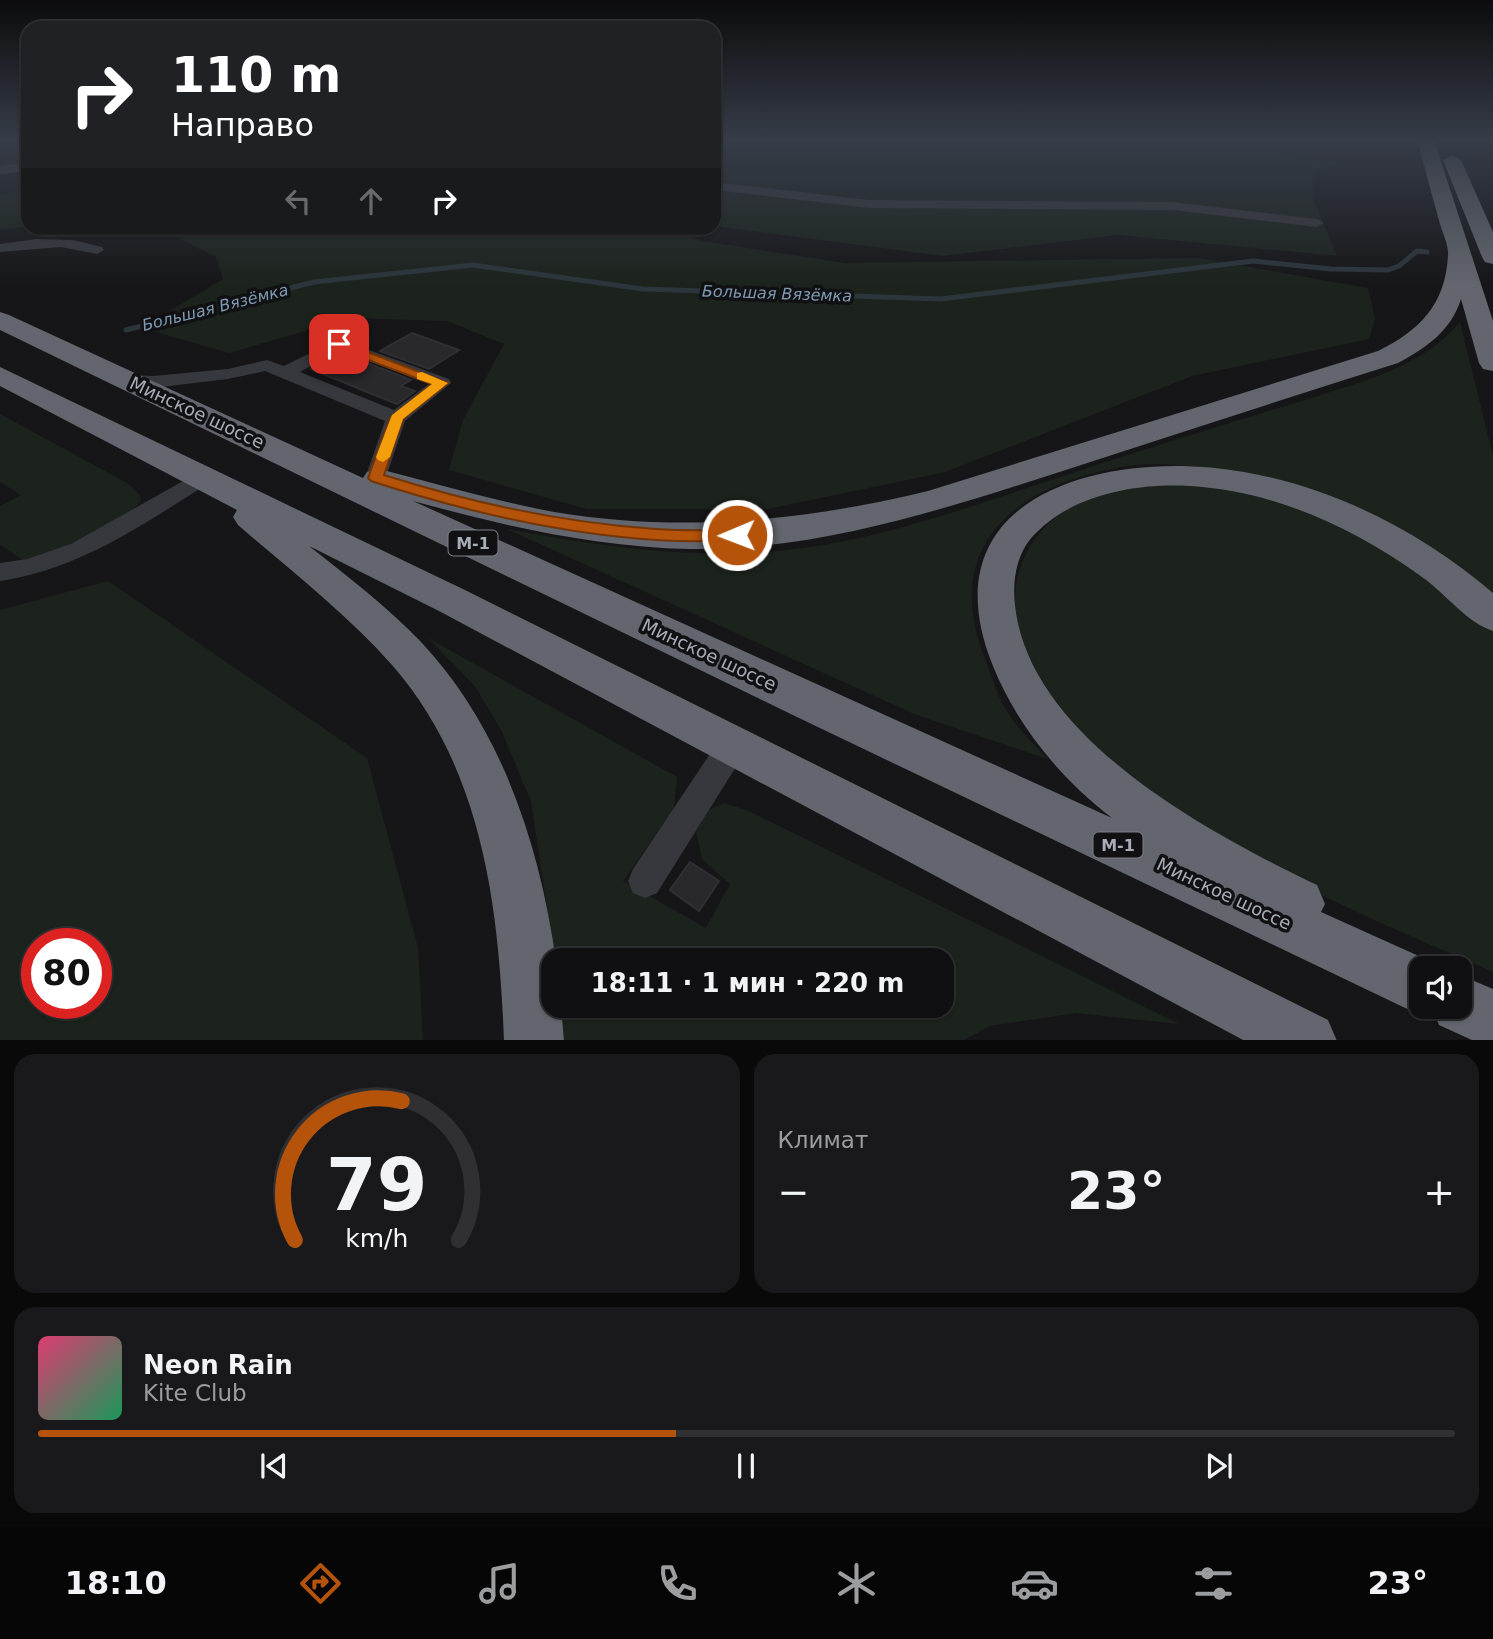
<!DOCTYPE html>
<html lang="ru">
<head>
<meta charset="utf-8">
<style>
	:root { --surface:#101012; --page:#19191b; --text:#f1f3f6; --muted:#9c9d9f; --line:#303032; --accent:#b45309 }
	body { margin:0; font-family:"DejaVu Sans",sans-serif; background:var(--page); color:var(--text); height:100vh; display:flex; flex-direction:column; font-size:26px; white-space:nowrap }
	* { box-sizing:border-box; margin:0 }
	p { font-size:23px; color:var(--muted) }
	.icon { flex:none; width:38px; height:38px; fill:none; stroke:currentColor; stroke-width:2; stroke-linecap:round; stroke-linejoin:round }
	.map { position:relative; height:1040px; overflow:hidden }
	.side { display:flex; flex-direction:column; gap:14px; padding:14px; background:#09090a; flex:1 }
	.side>* { flex:none }
	.banner { position:absolute; left:21px; top:21px; width:700px; height:214px; border-radius:21px; box-shadow:0 2px 5px #0004,0 0 0 2px var(--line); background:#202124; color:#fff; overflow:hidden }
	.fabs { position:absolute; left:1409px; top:956px; display:grid; gap:14px }
	.fabs a { display:grid; place-items:center; width:63px; height:63px; border-radius:14px; background:var(--surface); box-shadow:0 2px 5px #0004,0 0 0 2px var(--line); font-size:35px }
	.speed { position:absolute; left:21px; top:928px; display:flex; gap:14px; font-size:35px; font-weight:700; text-align:center }
	.speed>* { display:grid; place-content:center; width:91px; height:91px; border-radius:50%; background:var(--surface); box-shadow:0 2px 5px #0004,0 0 0 2px var(--line); line-height:1 }
	.speed .limit { border:10px solid #d22; background:#fff; color:#111 }
	.pin { position:absolute; display:grid; place-items:center; width:60px; height:60px; color:#fff; margin:-30px; border-radius:14px; box-shadow:0 4px 10px #0006 }
	.me { position:absolute; width:77px; margin:-38px; rotate:269deg; stroke-linejoin:round; filter:drop-shadow(0 0 5px #0008) }
	.turn { display:flex; align-items:center; gap:24px; height:147px; padding:0 35px; font-size:32px }
	.turn .icon { width:91px; height:91px; stroke-width:2.5 }
	.turn b { display:block; font-size:49px; line-height:60px }
	.lanes { display:flex; align-items:center; height:66px; padding:0 35px; background:#0003; justify-content:center; gap:35px; direction:ltr }
	.lanes .off { opacity:.35 }
	.big { font-size:52px; font-weight:800; line-height:1.1 }
	.side .card { flex:1; display:flex; flex-direction:column; justify-content:center; gap:10px; min-width:0; padding:0 24px; border-radius:21px; background:var(--page) }
	.side .dial { align-items:center; gap:0 }
	.dial svg { height:182px; overflow:visible; fill:none; stroke:var(--line); stroke-width:7; stroke-linecap:round; text-anchor:middle }
	.dial text { fill:var(--text); stroke:none }
	.song { display:flex; align-items:center; gap:21px }
	.cover { width:84px; height:84px; border-radius:10px; background:linear-gradient(135deg,hsl(340 70% 55%),hsl(150 70% 35%)) }
	.played { height:7px; border-radius:4px; background:linear-gradient(90deg,var(--accent) 45%,var(--line) 45%) }
	.keys { display:flex; justify-content:space-around; direction:ltr }
	.heat { display:flex; justify-content:space-between; align-items:center; font-size:38px; direction:ltr }
	.side .tiles { flex:1; display:grid; gap:14px; grid-template-columns:1fr 1fr }
	.card:last-child { grid-column:span 2 }
	.trip { position:absolute; left:541px; top:948px; width:413px; height:70px; border-radius:21px; background:var(--surface); box-shadow:0 2px 5px #0004,0 0 0 2px var(--line); font-weight:800; line-height:70px; text-align:center }
	.menu { display:flex; height:112px; justify-content:space-around; align-items:center; background:#060607; color:var(--muted) }
	.menu .icon { width:49px; height:49px }
	.menu .active { color:var(--accent) }
	.menu b { font-size:32px; color:var(--text) }
	.map>svg:first-child { display:block }
	.green { fill:#1c231d; fill-rule:evenodd }
	.lines { fill:none; stroke-linecap:round; stroke-linejoin:round }
	.stream { stroke:#2c353c; stroke-width:5 }
	.building { fill:#29292c; stroke:#303034; stroke-width:2 }
	.minor { fill:#37383d; fill-rule:evenodd }
	.highway { fill:#63666e; fill-rule:evenodd }
	.route { fill:#b45309; stroke:#753606; stroke-width:2 }
	.slow { fill:#f59e0b }
	.labels { text-anchor:middle; stroke-width:7; stroke-linejoin:round; paint-order:stroke }
	.far-water-label { font-size:16px; font-style:italic; fill:#7f9bb3; stroke:#111113 }
	.shield { fill:#111113; stroke:#7b7e86; stroke-width:2 }
	.shield-label { font-size:16px; font-weight:bold; fill:#a8adb8 }
	.street-label { font-size:18px; fill:#a8adb8; stroke:#111113 }
</style>
</head>
<body>
<div class="map">
<svg width="1493" height="1041" viewBox="0 0 1493 1041">
	<rect width="100%" height="100%" fill="#161618"/>
	<!-- green -->
	<g class="green">
		<polygon points="714,140 738,140 734,154 742,140 1275,140 1285,157 1338,164 1314,172 1312,196 1337,256 1118,235 942,256 714,226"/>
		<polygon points="28,189 28,226 0,230 0,194"/>
		<polygon points="158,228 668,228 703,241 845,263 1198,258 1368,288 1375,319 1369,339 1192,376 945,472 768,509 587,509 449,470 463,420 504,344 447,321 350,318 229,353 142,328 223,279 216,257"/>
		<path d="M1460 322 1493 456V600L1231 472C1200 467 1167 462 1136 465 1025 479 936 540 986 661 991 674 995 688 1001 701 1012 723 1031 742 1048 759L914 714 507 529C593 545 677 558 765 552 867 545 962 509 1058 478 1158 444 1261 414 1362 382 1400 368 1433 354 1460 322Z"/>
		<path d="M0 414 127 483 140 495 141 501C118 527 57 553 23 560L0 545V506L21 495 0 482Z"/>
		<path d="M1188 484 1270 496 1363 532 1493 630V972C1430 944 1366 918 1304 886 1267 867 1231 842 1195 820 1169 804 1137 790 1114 770 1103 762 1095 749 1086 738 1046 693 997 627 1022 563 1050 493 1123 487 1188 484Z"/>
		<path d="M108 581 367 758 418 948 423 1040H0V610ZM37 943H96V1003H37Z"/>
		<polygon points="428,638 677,777 674,808 623,881 706,928 730,884 702,859 696,832 709,810 724,803 749,811 1179,1024 1076,1013 990,1026 964,1040 563,1040 560,1006 942,1006 942,961 555,961 531,801 502,732 475,686"/>
	</g>
	<g class="lines">
		<!-- stream -->
		<polyline class="stream" points="126,330 314,282 473,265 643,289 941,299 1253,261 1331,269 1388,270 1399,266 1417,251 1427,252"/>
	</g>
	<!-- building -->
	<g class="building">
		<polygon points="412,333 459,350 429,369 380,351"/>
		<polygon points="330,358 353,367 362,361 411,380 401,386 415,391 397,404 311,369"/>
		<polygon points="690,862 719,881 699,911 670,890"/>
	</g>
	<g class="lines">
		<!-- minor -->
		<g class="minor">
			<polygon points="28,163 28,171 0,174 0,166"/>
			<polygon points="714,182 869,200 1173,202 1317,219 1324,223 1317,227 1173,210 869,208 714,190"/>
			<polygon points="37,239 73,240 102,247 104,250 97,254 61,247 0,252 0,244"/>
			<path d="M339 339 449 379 451 383 405 421 384 483H368L365 478 385 421 265 371 228 379 153 388 131 387 122 381 131 375 153 376 228 369 267 360 284 366ZM340 350 429 384 394 410 300 372Z"/>
			<path d="M201 471 209 473 212 478 209 483C142 525 80 569 0 581V563L27 559 71 544Z"/>
			<polygon points="733,732 744,736 748,745 744,754 657,893 645,898 633,893 628,881 633,869 722,736"/>
		</g>
		<!-- highway -->
		<g class="highway">
			<path d="M1417 140H1434L1493 321V371L1483 369 1479 363 1461 299C1451 331 1426 348 1398 363 1290 397 1183 432 1075 467 950 507 822 551 689 549 595 547 504 526 413 501L1112 818C1061 779 1017 726 993 666 922 491 1113 448 1244 472 1336 488 1423 533 1493 593V631C1466 622 1446 594 1422 577 1354 528 1275 491 1190 486 1138 483 1075 494 1037 532 1017 550 1012 579 1015 605 1029 738 1209 833 1317 885L1325 904 1321 912 1441 966 1442 968H1421V1006H1460V975L1493 989V1041H1474L1439 1025 1433 1010 1421 1015 1401 1006 799 718 0 330V312L9 315 363 478 367 472 379 469C437 484 495 501 554 512 681 533 804 521 928 491L1378 351C1420 330 1445 305 1448 256 1449 246 1443 234 1440 224 1432 196 1425 168 1417 140Z"/>
			<polygon points="1452,155 1461,160 1493,232 1493,264 1485,262 1482,257 1443,160"/>
			<path d="M0 367 467 591 1328 1020 1337 1041H1245L439 611 309 546C347 576 388 607 422 643 502 729 540 846 556 961H553V1006H561L564 1041H504C499 908 483 769 392 665 346 613 290 570 238 525L233 517 237 510 0 386Z"/>
		</g>
	</g>
	<!-- sky -->
	<linearGradient id="sky" x2="0" y2="1"><stop stop-color="#0c0c0d"/><stop offset="0.49" stop-color="#363c48"/><stop offset="1" stop-color="#363c48" stop-opacity="0"/></linearGradient>
	<rect width="1493" height="286" fill="url(#sky)"/>
	<!-- route -->
	<path class="route" d="M339 341 448 383 403 419 384 475C472 503 564 523 656 529 683 531 710 530 737 530L745 535 737 541C710 541 683 542 657 540 560 534 463 511 371 481L368 478 390 418 432 384 334 347 333 344Z"/>
	<!-- slow -->
	<polygon class="slow" points="422,372 448,383 403,419 390,457 383,462 378,460 376,457 392,415 432,384 417,379 417,373"/>
	<g class="labels">
		<!-- far-water labels -->
		<g class="far-water-label">
			<text transform="translate(777 293) rotate(2)" y="6">Большая Вязёмка</text>
			<text transform="translate(215 307) rotate(-14)" y="6">Большая Вязёмка</text>
		</g>
		<!-- shield labels -->
		<g class="shield">
			<rect x="448.5" y="530.5" width="49" height="25" rx="5"/>
			<rect x="1093.5" y="832.5" width="49" height="25" rx="5"/>
		</g>
		<g class="shield-label">
			<text x="473" y="549">М-1</text>
			<text x="1118" y="851">М-1</text>
		</g>
		<!-- street labels -->
		<g class="street-label">
			<text transform="translate(197 413) rotate(25)" y="6">Минское шоссе</text>
			<text transform="translate(709 655) rotate(25)" y="6">Минское шоссе</text>
			<text transform="translate(1224 894) rotate(25)" y="6">Минское шоссе</text>
		</g>
	</g>
</svg>
<div class="fabs">
<a><svg class="icon" aria-label="sound" viewBox="0 0 24 24"><path d="M4 9h4l5-4v14l-5-4H4zM17 9q2 3 0 6"/></svg></a>
</div>
<div class="speed"><div class="limit">80</div></div>
<div class="pin" style="left:339px;top:344px;background:#d93025"><svg class="icon" aria-label="arrive" viewBox="0 0 24 24"><path d="M6 21V4h12l-3 4 3 4H6"/></svg></div>
<svg class="me" style="left:737px;top:535px" viewBox="-20 -20 40 40"><circle r="17" fill="#b45309" stroke="#fff" stroke-width="3"/><path d="M0-11L8 9 0 5-8 9z" fill="#fff"/></svg>
<div class="trip">18:11 · 1 мин · 220 m</div>
<div class="banner">
<div class="turn"><svg class="icon" aria-label="right" viewBox="0 0 24 24"><path d="M7 20v-9h11M14 6l5 5-5 5"/></svg><div><b>110 m</b>Направо</div></div>
<div class="lanes"><svg class="icon off" aria-label="left" viewBox="0 0 24 24"><path d="M17 20v-9H6M10 6l-5 5 5 5"/></svg><svg class="icon off" aria-label="ahead" viewBox="0 0 24 24"><path d="M12 20V5M6 11l6-6 6 6"/></svg><svg class="icon" aria-label="right" viewBox="0 0 24 24"><path d="M7 20v-9h11M14 6l5 5-5 5"/></svg></div>
</div>
</div>
<section class="side">
<div class="tiles">
<div class="card dial"><svg viewBox="0 0 100 80">
<path d="M14 69A42 42 0 1 1 86 69"/>
<path d="M14 69A42 42 0 0 1 61 8" stroke="#b45309"/>
<text x="50" y="56" font-size="32" font-weight="700">79</text>
<text x="50" y="72" font-size="11">km/h</text>
</svg></div>
<div class="card"><p>Климат</p>
<div class="heat"><a>−</a><b class="big">23°</b><a>+</a></div>
</div>
<div class="card">
<div class="song"><i class="cover"></i><div><b>Neon Rain</b><p>Kite Club</p></div></div>
<div class="played"></div>
<div class="keys"><svg class="icon" aria-label="previous" viewBox="0 0 24 24"><path d="M18 5L8 12l10 7zM5 5v14"/></svg><svg class="icon" aria-label="pause" viewBox="0 0 24 24"><path d="M8 5v14M16 5v14"/></svg><svg class="icon" aria-label="next" viewBox="0 0 24 24"><path d="M6 5l10 7-10 7zM19 5v14"/></svg></div>
</div>
</div>
</section>
<nav class="menu">
<b>18:10</b>
<svg class="icon active" aria-label="directions" viewBox="0 0 24 24"><path d="M12 3l9 9-9 9-9-9zM9 14v-3h6M13 9l2 2-2 2"/></svg>
<svg class="icon" aria-label="music" viewBox="0 0 24 24"><path d="M9 18V5l10-2v13"/><circle cx="6" cy="18" r="3"/><circle cx="16" cy="16" r="3"/></svg>
<svg class="icon" aria-label="phone" viewBox="0 0 24 24"><path d="M5 4h4l2 5-3 2q2 4 5 5l2-3 5 2v4C11 20 4 13 5 4z"/></svg>
<svg class="icon" aria-label="climate" viewBox="0 0 24 24"><path d="M12 3v18M4 7l16 10M4 17L20 7"/></svg>
<svg class="icon" aria-label="car" viewBox="0 0 24 24"><path d="M5 17H2v-5l4-1 3-4h7l3 4 3 1v5h-3M9 17h6M6 11h13"/><circle cx="7" cy="17" r="2"/><circle cx="17" cy="17" r="2"/></svg>
<svg class="icon" aria-label="filters" viewBox="0 0 24 24"><path d="M4 7h16M4 17h16"/><circle cx="9" cy="7" r="2"/><circle cx="15" cy="17" r="2"/></svg>
<b>23°</b>
</nav>
</body>
</html>
